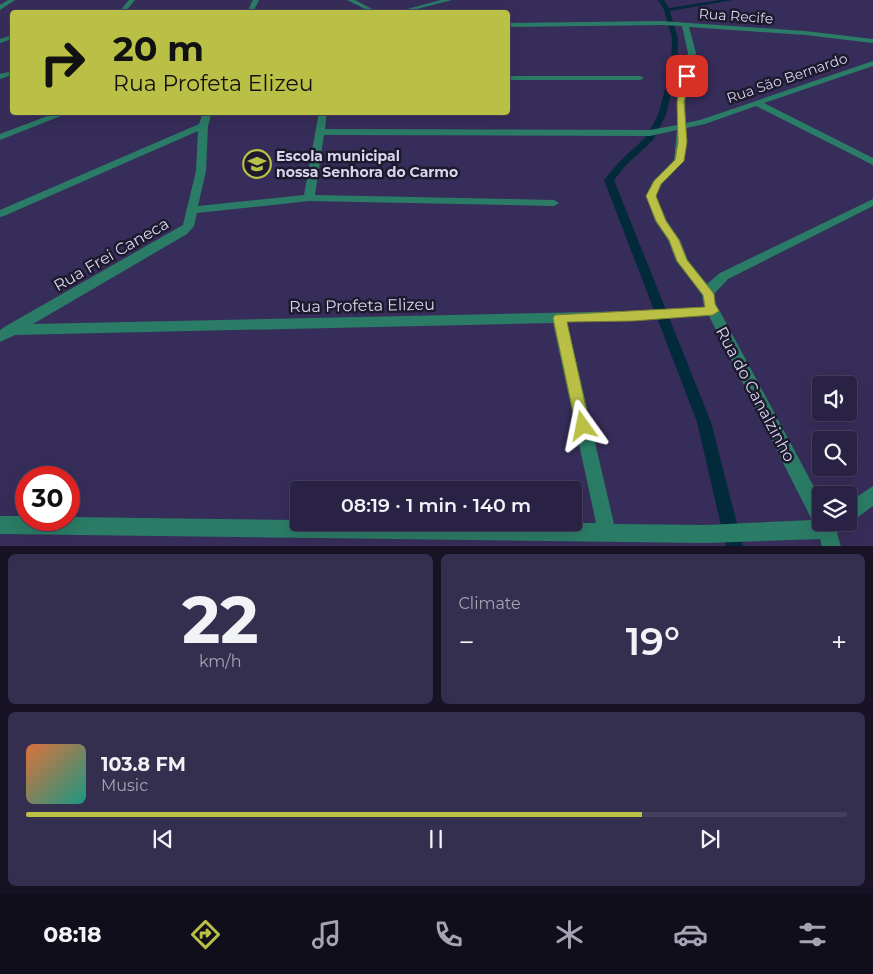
<!DOCTYPE html>
<html lang="en">
<head>
<meta charset="utf-8">
<style>
	:root { --surface:#292244; --page:#352f4f; --text:#f1f3f6; --muted:#a5a4b2; --line:#453f5d; --accent:#bac045 }
	body { margin:0; font-family:Montserrat,sans-serif; background:var(--page); color:var(--text); height:100vh; display:flex; flex-direction:column; font-size:19px; white-space:nowrap }
	* { box-sizing:border-box; margin:0 }
	p { font-size:16px; color:var(--muted) }
	.icon { flex:none; width:28px; height:28px; fill:none; stroke:currentColor; stroke-width:2; stroke-linecap:round; stroke-linejoin:round }
	.map { position:relative; height:546px; overflow:hidden }
	.side { display:flex; flex-direction:column; gap:8px; padding:8px; background:#171325; flex:1 }
	.side>* { flex:none }
	.banner { position:absolute; left:10px; top:10px; width:500px; height:105px; border-radius:5px; box-shadow:0 5px 20px #0002,0 0 0 1px var(--line); background:#bac045; color:#111; overflow:hidden }
	.buttons { position:absolute; left:812px; top:376px; display:grid; gap:10px }
	.buttons a { display:grid; place-items:center; width:45px; height:45px; border-radius:5px; background:var(--surface); box-shadow:0 5px 20px #0002,0 0 0 1px var(--line); font-size:25px }
	.speed { position:absolute; left:15px; top:466px; display:flex; gap:10px; font-size:25px; font-weight:700; text-align:center }
	.speed>* { display:grid; place-content:center; width:65px; height:65px; border-radius:50%; background:var(--surface); box-shadow:0 5px 20px #0002,0 0 0 1px var(--line); line-height:1 }
	.speed .limit { border:8px solid #d22; background:#fff; color:#111 }
	.pin { position:absolute; display:grid; place-items:center; width:42px; height:42px; color:#fff; margin:-21px; border-radius:10px; box-shadow:0 2px 8px #0006 }
	.me { position:absolute; width:55px; margin:-28px; rotate:348deg; stroke-linejoin:round; filter:drop-shadow(0 0 4px #0008) }
	.turn { display:flex; align-items:center; gap:18px; height:105px; padding:0 20px; font-size:22px }
	.turn .icon { width:65px; height:65px; stroke-width:2.5 }
	.turn b { display:block; font-size:35px; line-height:42px }
	.big { font-size:38px; font-weight:600; line-height:1.1 }
	.side .widget { flex:1; display:flex; flex-direction:column; justify-content:center; gap:8px; min-width:0; padding:0 18px; border-radius:8px; background:var(--page) }
	.side .dial { align-items:center; gap:0 }
	.dial b { font-size:65px; line-height:1 }
	.song { display:flex; align-items:center; gap:15px }
	.cover { width:60px; height:60px; border-radius:8px; background:linear-gradient(135deg,hsl(20 70% 55%),hsl(170 70% 35%)) }
	.played { height:5px; border-radius:2px; background:linear-gradient(90deg,var(--accent) 75%,var(--line) 75%) }
	.keys { display:flex; justify-content:space-around; direction:ltr }
	.heat { display:flex; justify-content:space-between; align-items:center; font-size:28px; direction:ltr }
	.side .tiles { flex:1; display:grid; gap:8px; grid-template-columns:1fr 1fr }
	.widget:last-child { grid-column:span 2 }
	.trip { position:absolute; left:290px; top:481px; width:292px; height:50px; border-radius:5px; background:var(--surface); box-shadow:0 5px 20px #0002,0 0 0 1px var(--line); font-weight:600; line-height:50px; text-align:center }
	.dock { display:flex; height:80px; justify-content:space-around; align-items:center; background:#100e1b; color:var(--muted) }
	.dock .icon { width:35px; height:35px }
	.dock .on { color:var(--accent) }
	.dock b { font-size:22px; color:var(--text) }
	.map>svg:first-child { display:block }
	.lines { fill:none; stroke-linecap:round; stroke-linejoin:round }
	.stream { fill:#022a3b; fill-rule:evenodd }
	.minor { fill:#2b7c66; fill-rule:evenodd }
	.route { fill:#bac045; stroke:#797d2d }
	.labels { text-anchor:middle; stroke-width:5; stroke-linejoin:round; paint-order:stroke }
	.far-street-label { font-size:14px; fill:#d9d5f1; stroke:#1e1a2e }
	.far-poi-label { font-size:14px; font-weight:bold; fill:#d9d5f1; stroke:#1e1a2e; text-anchor:start }
	.street-label { font-size:16px; fill:#d9d5f1; stroke:#1e1a2e }
</style>
</head>
<body>
<div class="map">
<svg width="873" height="547" viewBox="0 0 873 547">
	<rect width="100%" height="100%" fill="#372d5a"/>
	<g class="lines">
		<!-- stream -->
		<polygon class="stream" points="658,0 664,0 669,8 720,0 733,0 670,11 678,39 677,69 666,115 653,140 626,165 614,180 711,422 743,547 726,547 697,422 604,180 620,161 646,137 658,115 671,69 672,39 664,10"/>
		<!-- minor -->
		<g class="minor">
			<polygon points="8,0 15,0 0,10 0,5"/>
			<polygon points="129,0 135,0 125,12 119,12"/>
			<polygon points="253,0 259,0 253,12 247,12"/>
			<polygon points="347,0 355,0 378,12 371,12"/>
			<polygon points="441,0 452,0 405,12 396,12"/>
			<path d="M661 21 805 31 873 39V43L805 35 689 27 696 53 685 93 686 123 700 120 873 61V66L764 103 873 158V165L756 106 705 124 686 128 684 161 662 184 656 196 667 221 680 240 688 260 707 284 720 273 873 199V206L728 279 714 294 716 304 821 500V522H845L842 528 837 533 841 547H822L820 539 706 543 0 534V516H26V520H69V517L299 520V522L596 523 553 323 15 335 0 342V330L6 326 183 225 196 171 198 131 4 216 0 217V210L199 124 203 112H212L208 126 206 171 198 206 304 195 319 112H327L325 129 650 130 677 125V93L688 53 682 26 661 25 508 27V23ZM677 130 674 160 653 181 646 196 655 221 668 240 676 261 702 295 704 307 633 311 33 324 187 234 194 226 197 213 309 201 554 206 559 203 554 200 315 195 324 135 650 136ZM709 316 812 520 706 525 614 524 567 322Z"/>
			<polygon points="12,35 12,39 0,43 0,39"/>
			<polygon points="12,71 12,75 0,79 0,74"/>
			<polygon points="508,76 640,76 644,78 640,80 508,80"/>
			<polygon points="58,112 71,112 0,140 0,134"/>
			<polygon points="873,486 873,506 855,519 849,522 849,502"/>
		</g>
	</g>
	<!-- route -->
	<polygon class="route" points="687,74 691,76 684,102 687,142 684,161 661,184 656,196 666,221 679,240 687,260 714,294 715,304 719,311 713,315 633,321 567,322 590,426 588,430 583,432 578,430 576,426 553,318 555,315 705,307 703,295 677,261 669,240 656,221 646,196 654,181 675,160 678,142 677,102 683,76"/>
	<!-- icons -->
	<defs>
		<symbol id="school-ring" viewBox="-11 -11 22 22"><circle r="9.5" fill="#1e1a2e" stroke="#bac045" stroke-width="1.5"/><path d="M0-5L7-2L0 1L-7-2ZM-4 1L0 2.5L4 1V4Q0 6-4 4Z" fill="#bac045"/></symbol>
	</defs>
	<g fill-rule="evenodd">
		<use href="#school-ring" x="241" y="148" width="32" height="32"/>
	</g>
	<g class="labels">
		<!-- far-street labels -->
		<g class="far-street-label">
			<text transform="translate(736 16) rotate(4)" y="5">Rua Recife</text>
			<text transform="translate(787 78) rotate(-19)" y="5">Rua São Bernardo</text>
		</g>
		<!-- far-poi labels -->
		<g class="far-poi-label">
			<text x="276" y="161">Escola municipal<tspan x="276" dy="16">nossa Senhora do Carmo</tspan></text>
		</g>
		<!-- street labels -->
		<g class="street-label">
			<text transform="translate(111 254) rotate(-30)" y="6">Rua Frei Caneca</text>
			<text transform="translate(362 305) rotate(-1)" y="6">Rua Profeta Elizeu</text>
			<text transform="translate(756 394) rotate(62)" y="6">Rua do Canalzinho</text>
		</g>
	</g>
</svg>
<div class="buttons">
<a><svg class="icon" aria-label="sound" viewBox="0 0 24 24"><path d="M4 9h4l5-4v14l-5-4H4zM17 9q2 3 0 6"/></svg></a>
<a><svg class="icon" aria-label="search" viewBox="0 0 24 24"><circle cx="10" cy="10" r="6"/><path d="M15 15l6 6"/></svg></a>
<a><svg class="icon" aria-label="layers" viewBox="0 0 24 24"><path d="M12 4l9 5-9 5-9-5zM3 14l9 5 9-5"/></svg></a>
</div>
<div class="speed"><div class="limit">30</div></div>
<div class="pin" style="left:687px;top:76px;background:#d93025"><svg class="icon" aria-label="arrive" viewBox="0 0 24 24"><path d="M6 21V4h12l-3 4 3 4H6"/></svg></div>
<svg class="me" style="left:583px;top:426px" viewBox="-20 -20 40 40"><path d="M0-17L14 15 0 8-14 15z" fill="#bac045" stroke="#fff" stroke-width="4"/></svg>
<div class="trip">08:19 · 1 min · 140 m</div>
<div class="banner">
<div class="turn"><svg class="icon" aria-label="right" viewBox="0 0 24 24"><path d="M7 20v-9h11M14 6l5 5-5 5"/></svg><div><b>20 m</b>Rua Profeta Elizeu</div></div>
</div>
</div>
<section class="side">
<div class="tiles">
<div class="widget dial"><b>22</b><p>km/h</p></div>
<div class="widget"><p>Climate</p>
<div class="heat"><a>−</a><b class="big">19°</b><a>+</a></div>
</div>
<div class="widget">
<div class="song"><i class="cover"></i><div><b>103.8 FM</b><p>Music</p></div></div>
<div class="played"></div>
<div class="keys"><svg class="icon" aria-label="previous" viewBox="0 0 24 24"><path d="M18 5L8 12l10 7zM5 5v14"/></svg><svg class="icon" aria-label="pause" viewBox="0 0 24 24"><path d="M8 5v14M16 5v14"/></svg><svg class="icon" aria-label="next" viewBox="0 0 24 24"><path d="M6 5l10 7-10 7zM19 5v14"/></svg></div>
</div>
</div>
</section>
<nav class="dock">
<b>08:18</b>
<svg class="icon on" aria-label="directions" viewBox="0 0 24 24"><path d="M12 3l9 9-9 9-9-9zM9 14v-3h6M13 9l2 2-2 2"/></svg>
<svg class="icon" aria-label="music" viewBox="0 0 24 24"><path d="M9 18V5l10-2v13"/><circle cx="6" cy="18" r="3"/><circle cx="16" cy="16" r="3"/></svg>
<svg class="icon" aria-label="phone" viewBox="0 0 24 24"><path d="M5 4h4l2 5-3 2q2 4 5 5l2-3 5 2v4C11 20 4 13 5 4z"/></svg>
<svg class="icon" aria-label="climate" viewBox="0 0 24 24"><path d="M12 3v18M4 7l16 10M4 17L20 7"/></svg>
<svg class="icon" aria-label="car" viewBox="0 0 24 24"><path d="M5 17H2v-5l4-1 3-4h7l3 4 3 1v5h-3M9 17h6M6 11h13"/><circle cx="7" cy="17" r="2"/><circle cx="17" cy="17" r="2"/></svg>
<svg class="icon" aria-label="filters" viewBox="0 0 24 24"><path d="M4 7h16M4 17h16"/><circle cx="9" cy="7" r="2"/><circle cx="15" cy="17" r="2"/></svg>
</nav>
</body>
</html>
